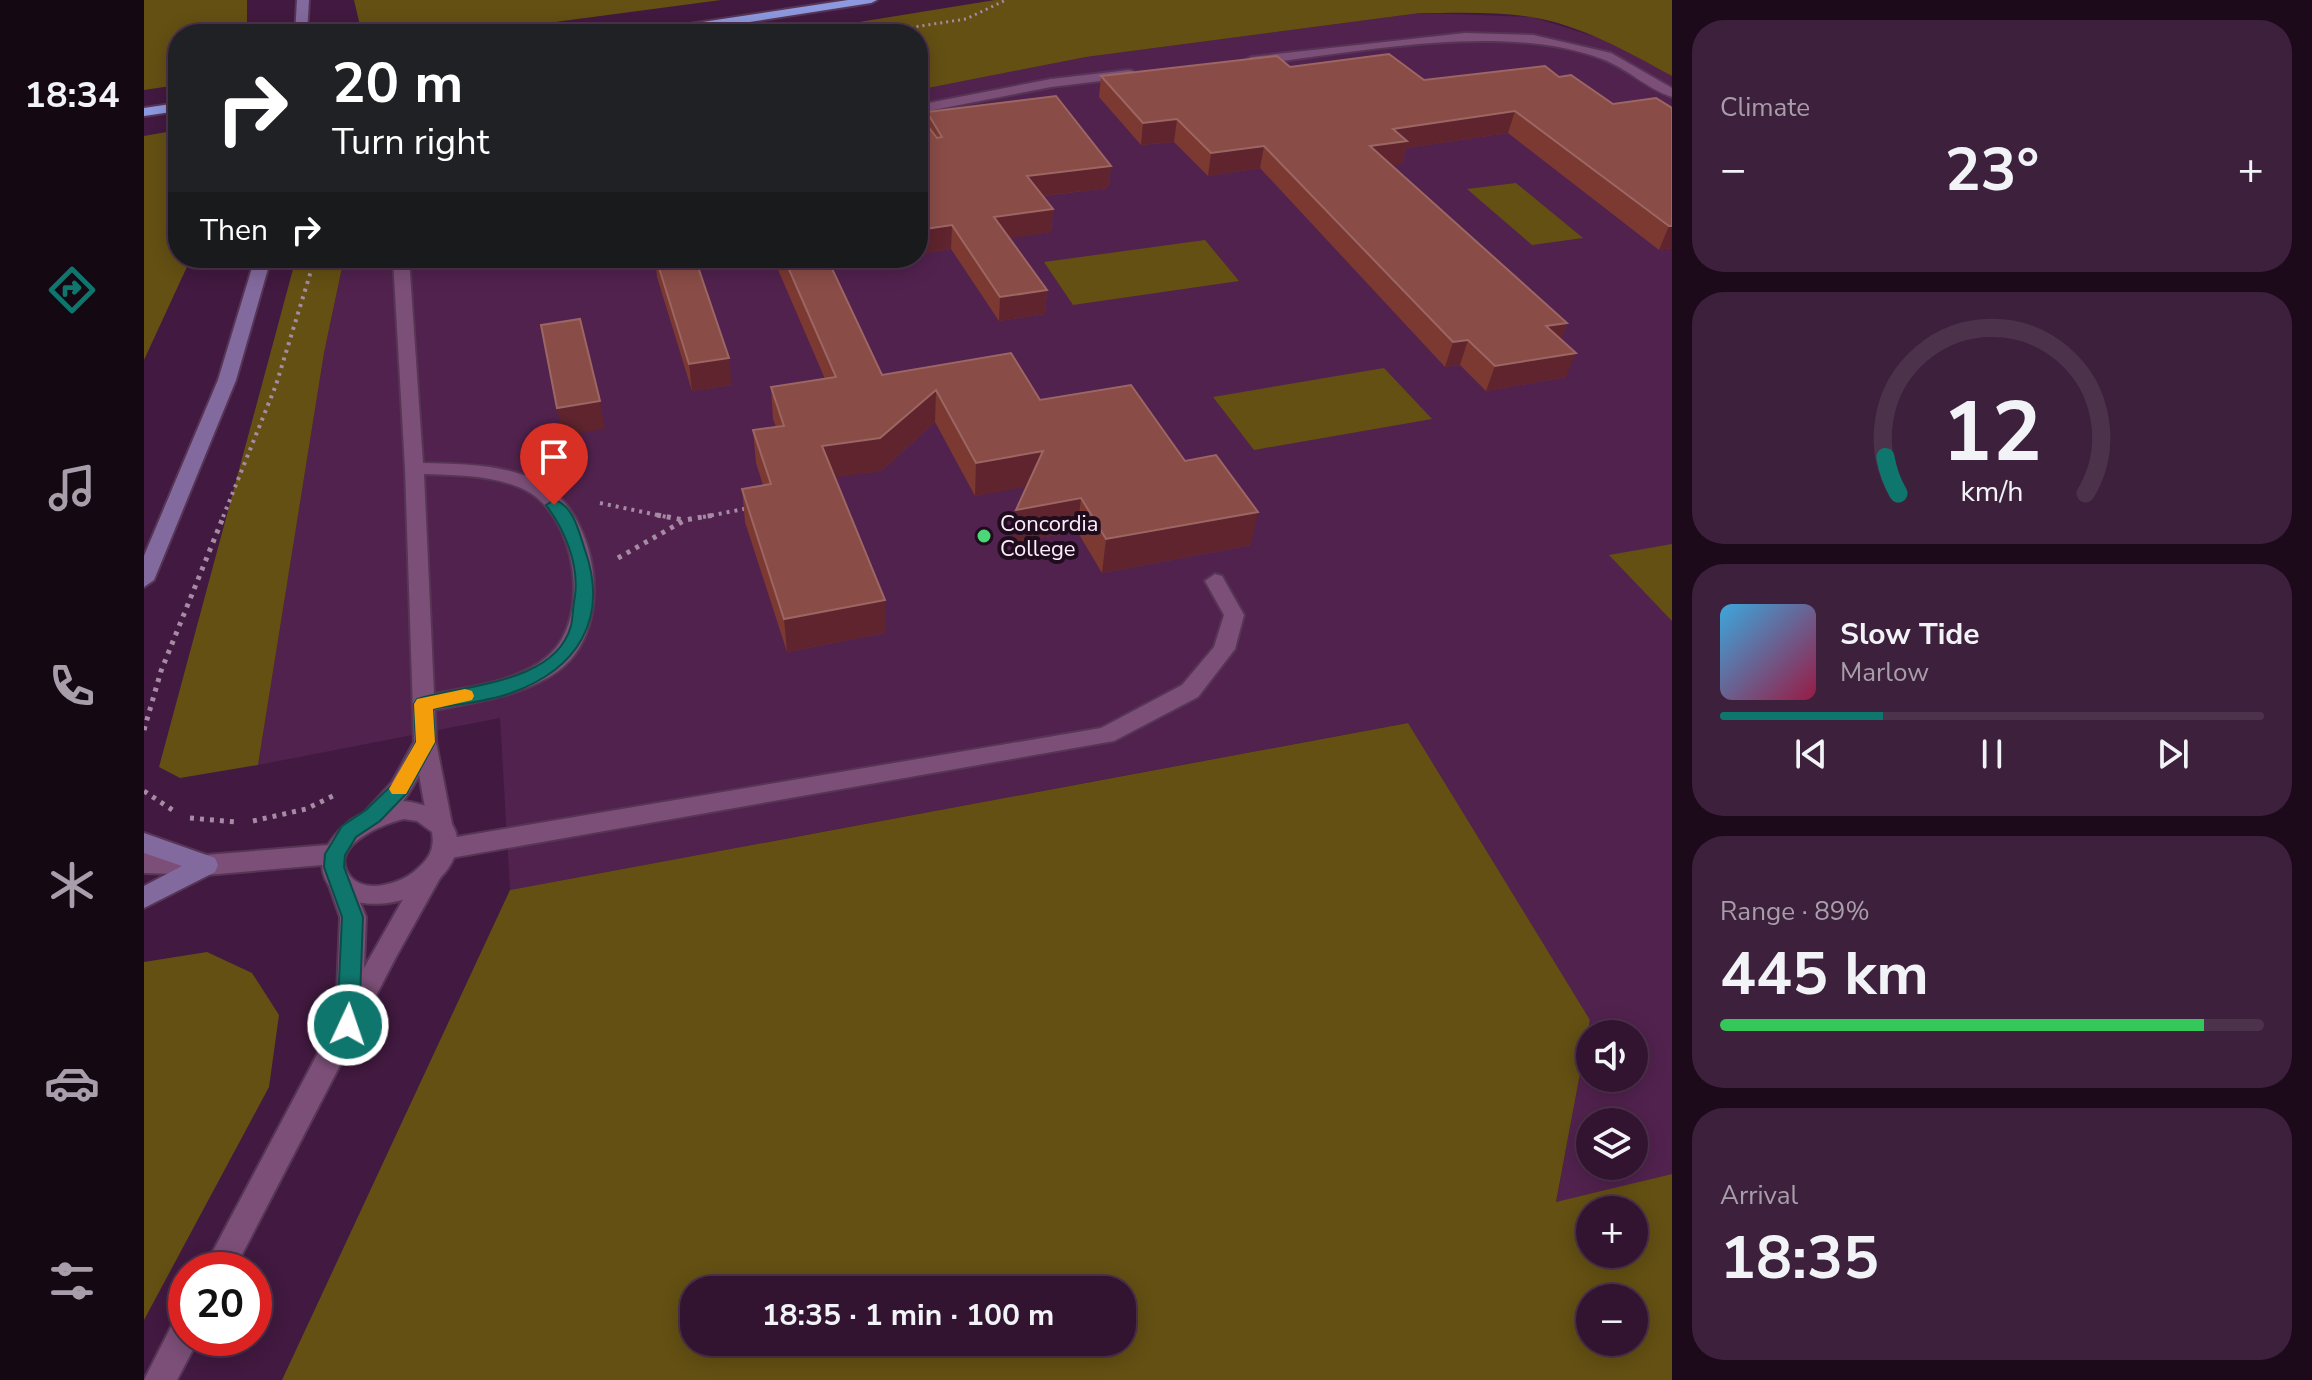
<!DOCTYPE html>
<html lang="en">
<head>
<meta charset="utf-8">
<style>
	:root { --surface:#321330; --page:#3d203c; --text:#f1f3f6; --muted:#a89eab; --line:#4d324c; --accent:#0f766e }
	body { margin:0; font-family:"Nunito Sans",sans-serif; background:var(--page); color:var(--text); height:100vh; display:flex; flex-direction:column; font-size:30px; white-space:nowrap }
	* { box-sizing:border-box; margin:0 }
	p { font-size:26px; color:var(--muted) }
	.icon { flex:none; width:44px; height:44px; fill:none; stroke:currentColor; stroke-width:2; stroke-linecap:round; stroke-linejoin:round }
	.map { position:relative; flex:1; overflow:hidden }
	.sheet { display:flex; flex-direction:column; gap:20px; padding:20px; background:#1c0a1a; width:640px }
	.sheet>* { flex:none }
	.banner { position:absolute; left:24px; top:24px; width:760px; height:244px; border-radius:32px; box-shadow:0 4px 20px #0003,0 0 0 2px var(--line); background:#202124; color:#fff; overflow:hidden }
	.buttons { position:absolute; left:1432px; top:1020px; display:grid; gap:16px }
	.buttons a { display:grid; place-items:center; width:72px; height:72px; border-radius:50%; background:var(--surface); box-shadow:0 4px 20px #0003,0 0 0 2px var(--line); font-size:40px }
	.speed { position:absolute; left:24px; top:1252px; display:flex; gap:16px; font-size:40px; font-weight:700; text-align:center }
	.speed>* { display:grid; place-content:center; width:104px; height:104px; border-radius:50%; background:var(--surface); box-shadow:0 4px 20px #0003,0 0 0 2px var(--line); line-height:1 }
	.speed .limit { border:12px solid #d22; background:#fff; color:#111 }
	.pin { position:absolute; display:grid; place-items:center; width:68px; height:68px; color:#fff; margin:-82px -34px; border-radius:50% 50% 50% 0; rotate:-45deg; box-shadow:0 0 8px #0007 }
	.pin .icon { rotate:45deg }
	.me { position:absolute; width:88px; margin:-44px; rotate:3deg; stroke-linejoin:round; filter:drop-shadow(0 0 6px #0008) }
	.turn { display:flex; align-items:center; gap:28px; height:168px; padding:0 32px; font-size:36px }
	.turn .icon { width:104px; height:104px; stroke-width:2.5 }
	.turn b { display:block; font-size:56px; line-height:68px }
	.then { display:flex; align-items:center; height:76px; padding:0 32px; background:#0003; gap:16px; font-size:30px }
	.big { font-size:60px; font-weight:700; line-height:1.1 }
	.sheet .tile { flex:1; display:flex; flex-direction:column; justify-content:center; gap:12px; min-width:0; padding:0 28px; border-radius:32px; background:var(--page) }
	.sheet .dial { align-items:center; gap:0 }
	.dial svg { height:208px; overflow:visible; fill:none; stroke:var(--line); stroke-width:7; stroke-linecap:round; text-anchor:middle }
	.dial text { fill:var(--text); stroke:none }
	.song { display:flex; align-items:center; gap:24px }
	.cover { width:96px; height:96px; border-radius:12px; background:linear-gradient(135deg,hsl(200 70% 55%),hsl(340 70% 35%)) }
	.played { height:8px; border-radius:4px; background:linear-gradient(90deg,var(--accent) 30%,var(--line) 30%) }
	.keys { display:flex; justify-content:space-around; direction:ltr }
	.heat { display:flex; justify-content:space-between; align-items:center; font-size:44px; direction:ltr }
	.charge { height:12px; border-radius:6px; background:linear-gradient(90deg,#34c759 89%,var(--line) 0) }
	.trip { position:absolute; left:536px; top:1276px; width:456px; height:80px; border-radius:32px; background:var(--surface); box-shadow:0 4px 20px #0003,0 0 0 2px var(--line); font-weight:700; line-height:80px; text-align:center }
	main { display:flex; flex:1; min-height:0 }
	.tabs { display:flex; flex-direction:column; width:144px; justify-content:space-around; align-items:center; background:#140813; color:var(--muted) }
	.tabs .icon { width:56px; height:56px }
	.tabs .on { color:var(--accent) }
	.tabs b { font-size:36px; color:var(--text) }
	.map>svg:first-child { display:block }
	.built { fill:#51224e; fill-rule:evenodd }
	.green { fill:#645013; fill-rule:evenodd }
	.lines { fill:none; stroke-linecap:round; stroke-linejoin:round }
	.service-casing { stroke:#563555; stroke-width:4 }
	.minor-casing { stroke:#563555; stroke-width:4 }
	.secondary-casing { stroke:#563555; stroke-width:4 }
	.trunk-casing { stroke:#563555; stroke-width:4 }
	.path-far2 { stroke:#a68ba4; stroke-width:3; stroke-dasharray:2 4; stroke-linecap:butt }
	.path-far1 { stroke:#a68ba4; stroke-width:4; stroke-dasharray:3 5; stroke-linecap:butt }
	.path { stroke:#a68ba4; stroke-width:5; stroke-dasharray:4 6; stroke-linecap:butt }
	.service { fill:#7c4f78; fill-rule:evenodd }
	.minor { fill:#7c4f78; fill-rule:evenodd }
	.secondary { fill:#836a9e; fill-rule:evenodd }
	.trunk { fill:#8e98de; fill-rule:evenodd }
	.wall { fill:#7c3931 }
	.shaded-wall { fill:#5f242e }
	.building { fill:#8a4c47; stroke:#9c6663; stroke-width:2 }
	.route { fill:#0f766e; stroke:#0a4d48; stroke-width:2 }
	.slow { fill:#f59e0b }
	.poi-dot { fill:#4bd677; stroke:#1f0d1d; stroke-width:3 }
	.labels { text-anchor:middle; stroke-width:8; stroke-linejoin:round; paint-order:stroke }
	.poi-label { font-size:22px; fill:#feeefc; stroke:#1f0d1d; text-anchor:start }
</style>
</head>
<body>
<main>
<nav class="tabs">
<b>18:34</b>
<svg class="icon on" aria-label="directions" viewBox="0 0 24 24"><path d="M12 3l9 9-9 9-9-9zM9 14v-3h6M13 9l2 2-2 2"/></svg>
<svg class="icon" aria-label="music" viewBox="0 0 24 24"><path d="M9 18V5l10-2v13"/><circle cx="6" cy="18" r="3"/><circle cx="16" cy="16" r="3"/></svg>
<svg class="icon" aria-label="phone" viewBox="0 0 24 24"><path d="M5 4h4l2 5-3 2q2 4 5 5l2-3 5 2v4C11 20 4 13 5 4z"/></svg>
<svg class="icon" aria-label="climate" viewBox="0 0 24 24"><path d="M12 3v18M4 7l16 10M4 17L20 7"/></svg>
<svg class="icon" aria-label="car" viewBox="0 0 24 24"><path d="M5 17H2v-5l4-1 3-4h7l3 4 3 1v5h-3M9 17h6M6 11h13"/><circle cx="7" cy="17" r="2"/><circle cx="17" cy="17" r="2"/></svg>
<svg class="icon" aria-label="filters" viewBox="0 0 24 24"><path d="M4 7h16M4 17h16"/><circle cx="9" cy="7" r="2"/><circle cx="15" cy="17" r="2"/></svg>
</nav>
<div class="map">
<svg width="1528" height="1380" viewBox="0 0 1528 1380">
	<rect width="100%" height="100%" fill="#421940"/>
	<!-- built -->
	<path class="built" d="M1276 13 1388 17 1465 41 1528 76V1174L1412 1203 1446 1020 1263 723 366 890 356 718 114 765 180 353 200 258H774V90L942 57ZM1446 1034H1490V1078H1446ZM1446 1122H1490V1166H1446Z"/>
	<!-- green -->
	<g class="green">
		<polygon points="0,0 103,0 103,34 34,34 34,85 0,90"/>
		<polygon points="210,0 577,0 320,34 218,34"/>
		<path d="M851 0H1528V76C1484 52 1437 25 1387 17 1351 11 1312 13 1276 13L942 57 774 90V34H641Z"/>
		<polygon points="34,130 34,258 47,258 0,360 0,136"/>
		<polygon points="1372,183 1439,238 1388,245 1323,189"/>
		<polygon points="1061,240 1095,281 929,305 900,262"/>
		<polygon points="152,258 200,258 180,353 114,765 36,778 15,767"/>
		<polygon points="1240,368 1288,419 1110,450 1069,397"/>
		<polygon points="1528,544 1528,621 1465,555"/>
		<path d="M1264 723 1446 1020 1412 1202 1528 1174V1380H138L366 890ZM1446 1210H1490V1254H1446ZM550 1290H978V1342H550ZM1446 1298H1490V1342H1446Z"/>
		<polygon points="63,952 108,973 135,1015 125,1087 0,1320 0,962"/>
	</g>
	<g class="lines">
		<defs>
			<g id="service">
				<path d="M1321 33 1389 35 1467 53 1528 88V97C1503 89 1483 68 1458 59 1360 21 1210 53 1107 65L1101 61 1107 57Z"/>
				<polygon points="985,70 989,71 989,77 907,87 774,113 774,105 907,79"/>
				<path d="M249 258H265L279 463C317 464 365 464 399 484 455 517 470 625 418 668 384 695 333 702 291 710L292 742 308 824 304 831 296 833 288 831 284 824 275 775C266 793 244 830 221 822L217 816 248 782 270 742 261 468ZM280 474C312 475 351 475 381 490 433 516 448 618 404 656 374 682 328 687 290 694Z"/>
				<polygon points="1071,574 1078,576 1100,615 1091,649 1054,697 970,741 301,859 292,856 289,849 292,842 301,839 957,728 1038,685 1070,647 1080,615 1061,581"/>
				<polygon points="288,861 297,864 300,871 252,957 90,1270 59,1270 192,1019 196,917 183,880 186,873 195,870 204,873 222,917 220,968 279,864"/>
				<polygon points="42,1314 42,1338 55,1338 33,1380 0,1380 31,1319"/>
			</g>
			<path id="minor" d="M260 801C364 815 298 919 213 902 193 898 179 885 178 865L62 875 0 873V853L62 855 184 845C202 816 228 807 260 801ZM260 819 273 821 288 832C291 849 285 859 272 870 257 884 218 896 204 873 186 845 241 823 260 819Z"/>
			<g id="secondary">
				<polygon points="153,0 165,0 163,34 151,34"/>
				<polygon points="111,258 127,258 92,380 10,580 0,587 0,556 74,380"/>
				<polygon points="0,833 71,858 74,865 71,872 0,908 0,886 38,866 0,853"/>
			</g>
			<g id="trunk">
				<polygon points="704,0 733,0 727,3 529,34 499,34 505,30"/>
				<polygon points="34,103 34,111 0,116 0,108"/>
			</g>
		</defs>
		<!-- service casing -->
		<use href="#service" class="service-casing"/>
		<!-- minor casing -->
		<use href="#minor" class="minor-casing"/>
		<!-- secondary casing -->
		<use href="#secondary" class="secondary-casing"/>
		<!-- trunk casing -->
		<use href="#trunk" class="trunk-casing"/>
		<!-- path-far2 -->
		<polyline class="path-far2" points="731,33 822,19 862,0"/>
		<!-- path-far1 -->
		<g class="path-far1">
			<polyline points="456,503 523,517"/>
			<polyline points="79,517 132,385 171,258"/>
			<polyline points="559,517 605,508"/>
		</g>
		<!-- path -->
		<g class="path">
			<polyline points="513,515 540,520"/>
			<polyline points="474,558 541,520 570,515"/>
			<polyline points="0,730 17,671 80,515"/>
			<polyline points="0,791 33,813"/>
			<polyline points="46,818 92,822"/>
			<polyline points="109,821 162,809 191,795"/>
		</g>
		<!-- service -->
		<use href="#service" class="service"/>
		<!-- minor -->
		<use href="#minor" class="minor"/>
		<!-- secondary -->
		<use href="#secondary" class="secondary"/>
		<!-- trunk -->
		<use href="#trunk" class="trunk"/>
	</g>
	<!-- wall -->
	<g class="wall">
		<polygon points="1146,67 1280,80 1415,77 1469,104 1528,108 1528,248 1515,250 1364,133 1262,148 1258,164 1247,165 1423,323 1417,340 1422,377 1342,391 1316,365 1301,367 1116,168 1064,176 1030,142 997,145 955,97 957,76"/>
		<polygon points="783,112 967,166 964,188 899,196 909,209 907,232 865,238 903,290 901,314 855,321 807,249 774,254 774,130 783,125"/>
		<polygon points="511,258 551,258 588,385 548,391 513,277"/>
		<polygon points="629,258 683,258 738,375 896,400 1041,461 1107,545 958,573 933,531 870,543 883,486 831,496 791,422 737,471 691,477 741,600 741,633 643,652 601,522 598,489 619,485 612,463 609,430 632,427 629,419 627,387 681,379"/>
	</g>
	<!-- shaded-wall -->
	<g class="shaded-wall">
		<polygon points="1371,111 1364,133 1262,148 1258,164 1221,169 1226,146 1249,129"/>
		<polygon points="1033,119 1030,142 997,145 999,123"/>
		<polygon points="1120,146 1116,168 1064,176 1067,153"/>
		<polygon points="967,166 964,188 881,198 883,176"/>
		<polygon points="909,209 907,232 849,241 850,217"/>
		<polygon points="808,225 807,249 774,254 774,230"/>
		<polygon points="1525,226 1528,226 1528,248 1515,250"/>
		<polygon points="903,290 901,314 855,321 856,297"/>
		<polygon points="1423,323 1415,347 1402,326"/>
		<polygon points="1324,340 1316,365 1301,367 1309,342"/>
		<polygon points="1432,353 1422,377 1342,391 1351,366"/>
		<polygon points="585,358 588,385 548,391 545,364"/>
		<polygon points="792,390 791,422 737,471 680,479 678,446"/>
		<polygon points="456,401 461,429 418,436 413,408"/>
		<polygon points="899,451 897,484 831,496 832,463"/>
		<polygon points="937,498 933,531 870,543 872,510"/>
		<polygon points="1114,512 1107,545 958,573 962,539"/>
		<polygon points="741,600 741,633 643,652 640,619"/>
	</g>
	<!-- building -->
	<g class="building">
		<polygon points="1245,54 1280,80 1401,66 1415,77 1427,75 1469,104 1512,98 1528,108 1528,226 1525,226 1371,111 1249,129 1263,141 1226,146 1423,323 1402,326 1432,353 1351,366 1324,340 1309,342 1120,146 1067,153 1033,119 999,123 957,76 1133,56 1146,67"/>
		<polygon points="912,96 967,166 883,176 909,209 850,217 903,290 856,297 808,225 774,230 774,130 783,125 793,138 798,137 783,112"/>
		<polygon points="512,258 551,258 585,358 545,364"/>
		<polygon points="640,258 683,258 738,375 867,353 896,400 987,385 1041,461 1072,455 1114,512 962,539 937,498 872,510 899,451 832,463 792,390 736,438 678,446 741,600 640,619 598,489 627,484 609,430 640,426 627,387 692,377"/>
		<polygon points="436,319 456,401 413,408 397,325"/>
	</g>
	<!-- route -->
	<path class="route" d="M410 500C430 505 435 533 441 550 465 619 434 669 367 693 343 702 314 704 289 709L291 742 263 793 236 821 212 837 201 855 200 867 219 917 215 1025 212 1032 204 1035 196 1032 193 1025 198 917 180 867 181 854 198 826 222 810 250 783 272 742 270 704 273 699C319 685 411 684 427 626 429 617 429 605 431 596 435 564 421 530 402 505Z"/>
	<!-- slow -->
	<polygon class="slow" points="321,689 328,691 330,696 328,700 289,709 291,742 262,794 248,794 245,789 272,742 270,704 273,699"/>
	<!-- markers -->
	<circle class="poi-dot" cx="840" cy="536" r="8"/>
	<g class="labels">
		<!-- poi labels -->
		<g class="poi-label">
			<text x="856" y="531">Concordia<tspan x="856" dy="25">College</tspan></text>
		</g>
	</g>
</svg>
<div class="buttons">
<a><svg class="icon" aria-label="sound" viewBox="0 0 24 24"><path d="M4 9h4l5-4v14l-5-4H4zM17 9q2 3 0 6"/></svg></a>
<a><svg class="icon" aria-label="layers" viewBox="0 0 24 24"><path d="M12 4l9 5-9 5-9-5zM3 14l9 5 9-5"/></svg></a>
<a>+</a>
<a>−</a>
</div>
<div class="speed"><div class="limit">20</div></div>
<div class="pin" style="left:410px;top:505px;background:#d93025"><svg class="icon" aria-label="arrive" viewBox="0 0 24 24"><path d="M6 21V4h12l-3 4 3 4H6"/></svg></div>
<svg class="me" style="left:204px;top:1025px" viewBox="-20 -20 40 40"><circle r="17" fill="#0f766e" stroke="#fff" stroke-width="3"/><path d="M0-11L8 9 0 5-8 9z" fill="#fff"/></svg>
<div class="trip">18:35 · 1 min · 100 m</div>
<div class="banner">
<div class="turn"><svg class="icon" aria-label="right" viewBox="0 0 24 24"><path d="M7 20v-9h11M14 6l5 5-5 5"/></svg><div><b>20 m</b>Turn right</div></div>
<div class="then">Then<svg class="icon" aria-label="right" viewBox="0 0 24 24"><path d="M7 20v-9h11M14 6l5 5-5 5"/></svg></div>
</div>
</div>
<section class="sheet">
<div class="tile"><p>Climate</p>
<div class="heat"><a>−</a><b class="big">23°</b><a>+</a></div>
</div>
<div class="tile dial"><svg viewBox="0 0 100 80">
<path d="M14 69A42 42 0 1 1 86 69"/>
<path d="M14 69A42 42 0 0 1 9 55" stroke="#0f766e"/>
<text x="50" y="56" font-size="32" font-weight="700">12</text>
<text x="50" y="72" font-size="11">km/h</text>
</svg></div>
<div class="tile">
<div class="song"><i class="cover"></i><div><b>Slow Tide</b><p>Marlow</p></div></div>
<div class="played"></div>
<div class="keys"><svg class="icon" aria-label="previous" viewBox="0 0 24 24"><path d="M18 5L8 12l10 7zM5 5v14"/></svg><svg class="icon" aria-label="pause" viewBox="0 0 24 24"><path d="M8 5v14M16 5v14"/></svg><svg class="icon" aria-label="next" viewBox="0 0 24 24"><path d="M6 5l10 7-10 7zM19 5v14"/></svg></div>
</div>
<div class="tile"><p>Range · 89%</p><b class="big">445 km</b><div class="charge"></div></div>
<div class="tile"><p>Arrival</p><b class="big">18:35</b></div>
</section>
</main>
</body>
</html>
